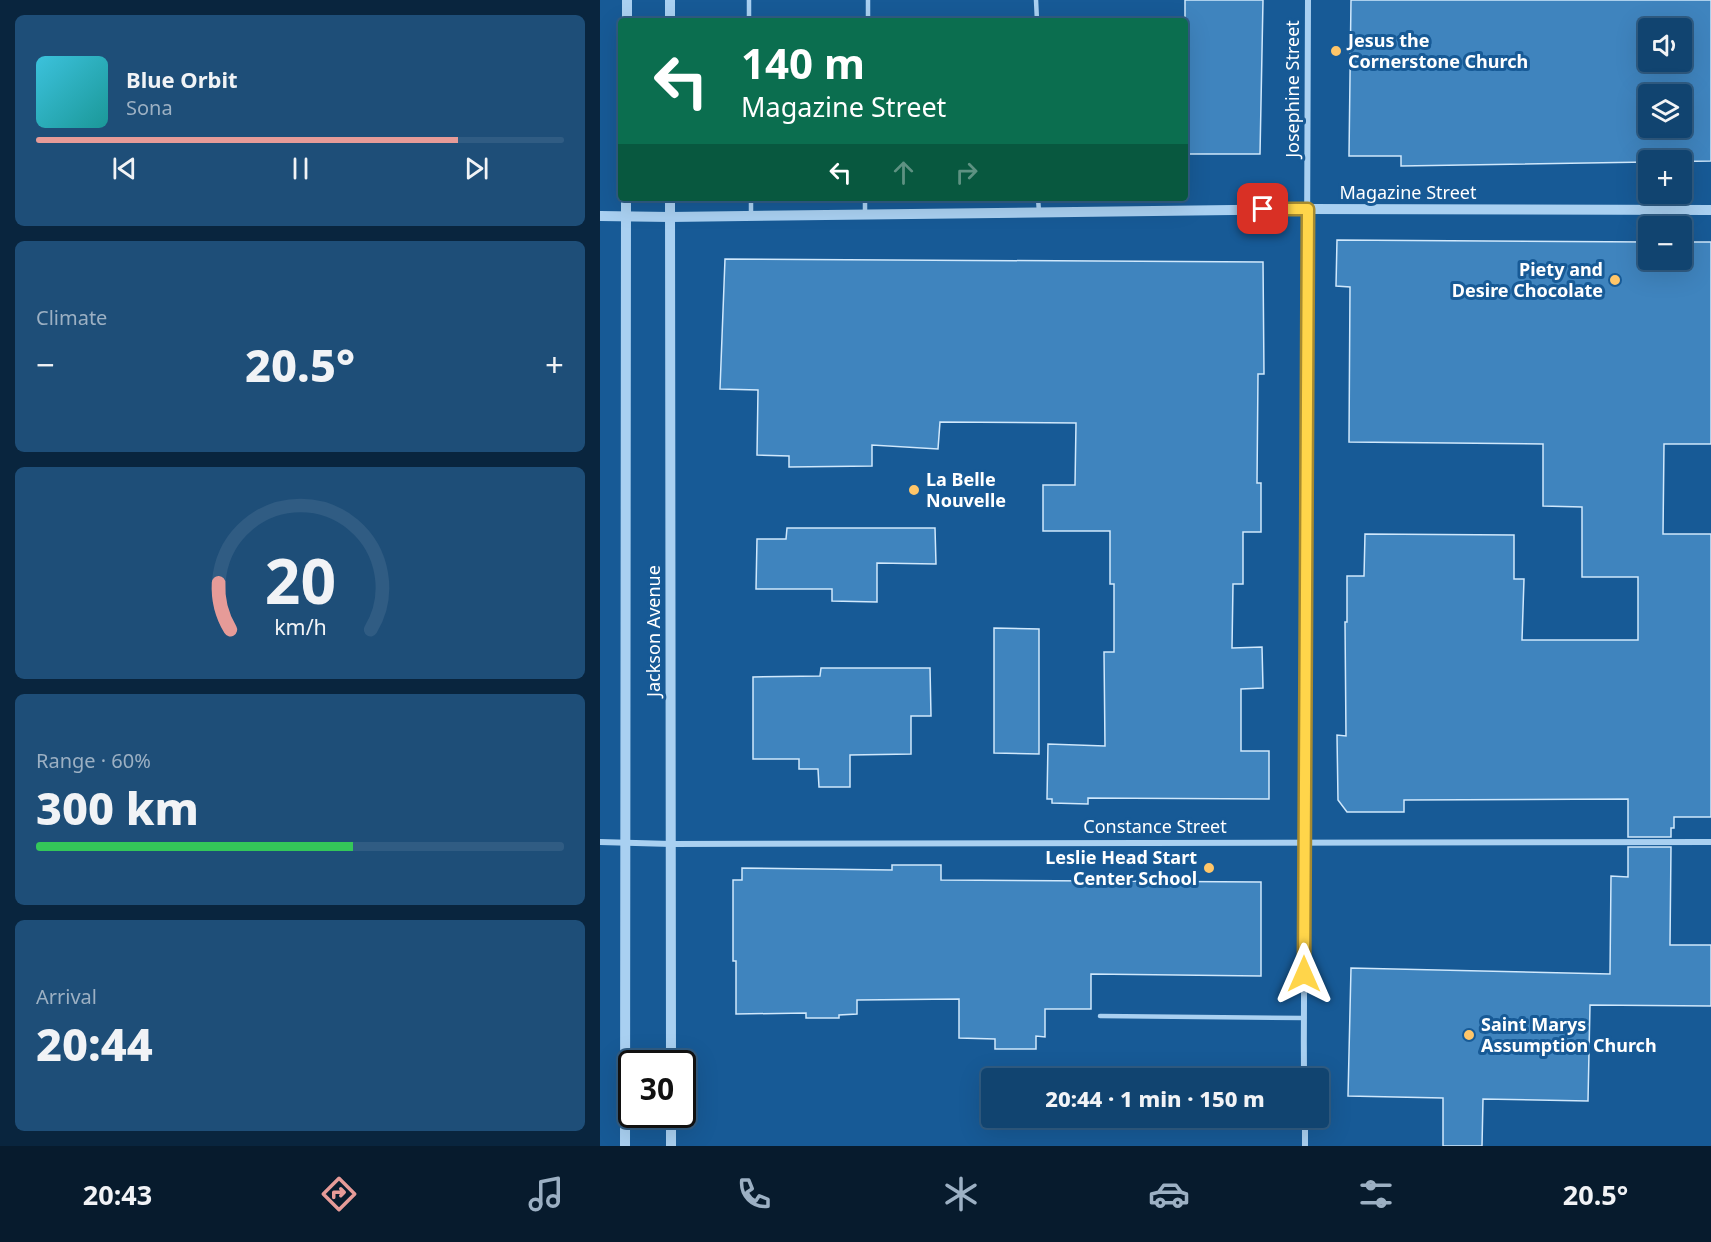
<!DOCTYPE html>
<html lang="en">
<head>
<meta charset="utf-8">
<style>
	:root { --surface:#114470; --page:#1e4e78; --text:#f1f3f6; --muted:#9cb0c3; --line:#305c83; --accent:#e69b98 }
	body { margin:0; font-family:"Noto Sans",sans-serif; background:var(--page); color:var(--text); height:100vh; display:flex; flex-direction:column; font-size:22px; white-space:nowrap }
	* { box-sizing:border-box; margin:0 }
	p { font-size:20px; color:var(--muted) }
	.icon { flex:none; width:33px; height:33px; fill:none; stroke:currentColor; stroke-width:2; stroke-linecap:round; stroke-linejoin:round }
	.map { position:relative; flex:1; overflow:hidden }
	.sheet { display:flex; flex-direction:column; gap:15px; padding:15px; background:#09253e; width:600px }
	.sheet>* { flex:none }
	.guide { position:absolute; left:18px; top:18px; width:570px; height:183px; border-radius:6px; box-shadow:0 6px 24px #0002,0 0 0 2px var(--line); background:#0b6e4f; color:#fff; overflow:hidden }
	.buttons { position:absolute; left:1038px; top:18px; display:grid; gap:12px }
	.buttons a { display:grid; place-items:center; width:54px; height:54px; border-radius:6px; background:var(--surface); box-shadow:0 6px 24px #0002,0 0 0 2px var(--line); font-size:30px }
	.speed { position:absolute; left:18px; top:1050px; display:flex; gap:12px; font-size:30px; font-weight:700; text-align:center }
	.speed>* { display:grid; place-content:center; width:78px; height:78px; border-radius:50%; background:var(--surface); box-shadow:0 6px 24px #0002,0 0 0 2px var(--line); line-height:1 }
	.speed .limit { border:3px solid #111; border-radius:9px; background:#fff; color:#111 }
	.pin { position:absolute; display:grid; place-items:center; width:51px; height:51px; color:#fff; margin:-26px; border-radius:12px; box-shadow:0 3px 9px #0006 }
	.me { position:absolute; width:66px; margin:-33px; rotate:0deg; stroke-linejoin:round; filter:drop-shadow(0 0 4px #0008) }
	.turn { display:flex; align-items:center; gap:21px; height:126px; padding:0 24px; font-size:27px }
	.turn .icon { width:78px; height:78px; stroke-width:2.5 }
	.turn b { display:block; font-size:42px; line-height:51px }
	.lanes { display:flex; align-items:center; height:57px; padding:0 24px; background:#0003; justify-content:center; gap:30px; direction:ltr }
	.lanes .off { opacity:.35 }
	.big { font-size:45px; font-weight:800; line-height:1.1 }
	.sheet .widget { flex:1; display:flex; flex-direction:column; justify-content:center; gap:9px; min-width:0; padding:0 21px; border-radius:9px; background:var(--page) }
	.sheet .dial { align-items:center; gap:0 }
	.dial svg { height:156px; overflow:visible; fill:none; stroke:var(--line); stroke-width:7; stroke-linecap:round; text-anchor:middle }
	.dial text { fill:var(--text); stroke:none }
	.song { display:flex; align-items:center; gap:18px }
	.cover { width:72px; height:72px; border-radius:9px; background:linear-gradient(135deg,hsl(190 70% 55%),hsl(180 70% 35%)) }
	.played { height:6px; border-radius:3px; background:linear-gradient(90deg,var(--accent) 80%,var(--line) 80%) }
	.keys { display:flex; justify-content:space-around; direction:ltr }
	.heat { display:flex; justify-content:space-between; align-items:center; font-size:33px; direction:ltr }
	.charge { height:9px; border-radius:4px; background:linear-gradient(90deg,#34c759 60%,var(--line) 0) }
	.trip { position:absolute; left:381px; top:1068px; width:348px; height:60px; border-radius:6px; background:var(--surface); box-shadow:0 6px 24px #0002,0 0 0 2px var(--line); font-weight:800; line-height:60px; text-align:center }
	.tab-bar { display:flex; height:96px; justify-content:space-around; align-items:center; background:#071b2d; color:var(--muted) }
	.tab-bar .icon { width:42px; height:42px }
	.tab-bar .active { color:var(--accent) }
	.tab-bar b { font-size:27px; color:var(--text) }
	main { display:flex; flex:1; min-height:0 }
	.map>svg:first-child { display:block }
	.building { fill:#3f84be; stroke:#d0e8fc; stroke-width:1.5; fill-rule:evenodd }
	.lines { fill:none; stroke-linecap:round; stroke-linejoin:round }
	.service { stroke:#a9d0f1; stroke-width:4.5 }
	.minor { stroke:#a9d0f1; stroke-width:6 }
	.tertiary { stroke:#a9d0f1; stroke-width:10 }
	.route-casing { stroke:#a68a30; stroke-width:15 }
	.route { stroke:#ffd54a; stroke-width:10 }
	.poi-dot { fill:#ffc669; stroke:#175a96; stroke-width:2 }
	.labels { text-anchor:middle; stroke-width:6; stroke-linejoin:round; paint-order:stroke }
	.poi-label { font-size:18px; font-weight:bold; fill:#fff; stroke:#175a96; text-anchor:start }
	.street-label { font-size:18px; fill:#fff; stroke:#175a96 }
</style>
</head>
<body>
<main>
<section class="sheet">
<div class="widget">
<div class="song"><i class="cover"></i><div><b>Blue Orbit</b><p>Sona</p></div></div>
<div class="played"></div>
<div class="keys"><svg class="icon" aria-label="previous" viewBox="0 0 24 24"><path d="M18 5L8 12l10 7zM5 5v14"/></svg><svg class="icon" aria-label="pause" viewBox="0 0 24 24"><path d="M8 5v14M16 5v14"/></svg><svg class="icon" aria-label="next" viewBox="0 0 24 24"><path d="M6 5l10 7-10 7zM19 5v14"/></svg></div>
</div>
<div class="widget"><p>Climate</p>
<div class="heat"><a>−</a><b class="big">20.5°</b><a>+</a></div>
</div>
<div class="widget dial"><svg viewBox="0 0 100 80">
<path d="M14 69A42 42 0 1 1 86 69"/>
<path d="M14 69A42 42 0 0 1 8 45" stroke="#e69b98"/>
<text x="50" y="56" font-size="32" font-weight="700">20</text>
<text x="50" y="72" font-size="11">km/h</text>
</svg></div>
<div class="widget"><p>Range · 60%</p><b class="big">300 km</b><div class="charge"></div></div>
<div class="widget"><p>Arrival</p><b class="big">20:44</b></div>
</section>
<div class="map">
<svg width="1111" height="1146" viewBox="0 0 1111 1146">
	<rect width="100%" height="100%" fill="#175a96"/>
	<!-- building -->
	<g class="building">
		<polygon points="585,0 663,0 660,154 585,154"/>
		<path d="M751 0H1111V161L801 166V156H749ZM1048 28H1082V62H1048ZM1048 94H1082V128H1048Z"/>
		<polygon points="737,240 1048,242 1048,260 1082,260 1082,242 1111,242 1111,444 1064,444 1063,534 1111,534 1111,817 1074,817 1074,828 1071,828 1071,837 1028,837 1028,799 804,800 804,812 747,812 738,800 737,735 746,736 745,622 747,622 747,576 764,576 765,534 914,535 914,579 924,579 922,640 1038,640 1038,577 982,577 982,507 943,506 943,444 749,442 750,287 736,286"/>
		<polygon points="125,259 663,262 664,374 658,374 657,483 661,483 661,532 643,532 643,584 633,584 632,648 662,647 663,688 641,689 641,751 669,751 669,799 488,798 488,804 452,803 452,799 447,799 448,744 505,746 504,652 514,652 514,584 510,584 510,531 443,531 443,485 475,485 476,423 340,422 338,449 272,445 272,466 189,467 189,456 157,455 158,390 120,389"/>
		<polygon points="187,528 335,528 336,564 277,563 277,602 232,601 232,589 156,589 157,539 186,539"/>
		<polygon points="394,628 439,629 439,754 394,753"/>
		<polygon points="221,668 330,668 331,716 311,716 311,754 250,755 250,787 219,787 218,769 199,769 199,759 153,759 153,677 220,676"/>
		<polygon points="1028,847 1071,847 1070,945 1111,945 1111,1006 990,1005 988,1101 883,1099 882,1146 843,1146 843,1098 748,1096 751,968 1010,974 1011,876 1028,877"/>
		<polygon points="292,865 341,865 341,880 661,882 661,976 491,974 491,1009 445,1009 445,1037 436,1036 436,1049 395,1049 395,1039 359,1038 359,999 257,1000 257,1014 239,1015 239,1018 206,1018 206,1013 136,1014 136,961 133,961 133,880 142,880 142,868 292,870"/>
	</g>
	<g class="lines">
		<!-- service -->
		<g class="service">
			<polyline points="436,0 437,21"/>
			<polyline points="149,21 149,0"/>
			<polyline points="268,21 268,0"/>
			<polyline points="151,198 151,215"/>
			<polyline points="438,198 439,212"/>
			<polyline points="265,213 265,198"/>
			<polyline points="500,1016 704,1018"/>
		</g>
		<!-- minor -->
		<g class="minor">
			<polyline points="0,842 71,844 1111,842"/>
			<path d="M704 1078C702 719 709 360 708 0"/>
			<polyline points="705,1118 705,1146"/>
		</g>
		<!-- tertiary -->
		<g class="tertiary">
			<polyline points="70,0 70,21"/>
			<polyline points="27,21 27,0"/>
			<polyline points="70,198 71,1064"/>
			<polyline points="0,216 70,217 708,209 1111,210"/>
			<polyline points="71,1114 71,1146"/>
			<polyline points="25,1146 26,198"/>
		</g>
	</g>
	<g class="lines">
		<defs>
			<polyline id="route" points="663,209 708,209 704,974"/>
		</defs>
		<!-- route casing -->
		<use href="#route" class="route-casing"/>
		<!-- route -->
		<use href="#route" class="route"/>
	</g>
	<!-- markers -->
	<g class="poi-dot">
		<circle cx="736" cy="51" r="6"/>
		<circle cx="1015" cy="280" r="6"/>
		<circle cx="314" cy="490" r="6"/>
		<circle cx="609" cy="868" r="6"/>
		<circle cx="869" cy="1035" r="6"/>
	</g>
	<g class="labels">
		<!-- poi labels -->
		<g class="poi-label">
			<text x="748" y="47">Jesus the<tspan x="748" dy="21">Cornerstone Church</tspan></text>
			<text x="1003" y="276" text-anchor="end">Piety and<tspan x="1003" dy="21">Desire Chocolate</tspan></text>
			<text x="326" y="486">La Belle<tspan x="326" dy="21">Nouvelle</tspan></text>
			<text x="597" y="864" text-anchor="end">Leslie Head Start<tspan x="597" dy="21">Center School</tspan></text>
			<text x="881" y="1031">Saint Marys<tspan x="881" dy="21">Assumption Church</tspan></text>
		</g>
		<!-- street labels -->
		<g class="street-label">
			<text transform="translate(693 89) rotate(-90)" y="6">Josephine Street</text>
			<text x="808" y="199">Magazine Street</text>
			<text transform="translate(54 631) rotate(-90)" y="6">Jackson Avenue</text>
			<text x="555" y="833">Constance Street</text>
		</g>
	</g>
</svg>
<div class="buttons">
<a><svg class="icon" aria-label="sound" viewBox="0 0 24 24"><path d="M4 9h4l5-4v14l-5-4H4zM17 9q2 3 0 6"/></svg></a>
<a><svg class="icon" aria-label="layers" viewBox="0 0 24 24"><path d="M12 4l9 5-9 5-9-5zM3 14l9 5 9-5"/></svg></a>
<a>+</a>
<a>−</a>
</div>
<div class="speed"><div class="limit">30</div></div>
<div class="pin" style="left:663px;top:209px;background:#d93025"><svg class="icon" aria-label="arrive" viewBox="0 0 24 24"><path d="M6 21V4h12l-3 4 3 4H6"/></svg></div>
<svg class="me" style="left:704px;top:974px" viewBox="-20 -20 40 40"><path d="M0-17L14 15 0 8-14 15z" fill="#ffd54a" stroke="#fff" stroke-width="4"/></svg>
<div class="trip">20:44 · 1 min · 150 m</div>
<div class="guide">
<div class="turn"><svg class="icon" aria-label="left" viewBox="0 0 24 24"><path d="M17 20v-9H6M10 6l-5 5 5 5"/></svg><div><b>140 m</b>Magazine Street</div></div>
<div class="lanes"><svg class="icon" aria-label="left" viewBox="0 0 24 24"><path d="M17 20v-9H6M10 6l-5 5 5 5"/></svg><svg class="icon off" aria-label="ahead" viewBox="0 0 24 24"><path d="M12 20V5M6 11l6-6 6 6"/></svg><svg class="icon off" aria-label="right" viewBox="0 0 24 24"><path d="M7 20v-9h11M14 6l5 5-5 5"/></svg></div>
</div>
</div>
</main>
<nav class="tab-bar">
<b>20:43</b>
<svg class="icon active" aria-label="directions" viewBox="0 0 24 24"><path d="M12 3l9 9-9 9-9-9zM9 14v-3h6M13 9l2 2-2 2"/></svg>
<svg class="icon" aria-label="music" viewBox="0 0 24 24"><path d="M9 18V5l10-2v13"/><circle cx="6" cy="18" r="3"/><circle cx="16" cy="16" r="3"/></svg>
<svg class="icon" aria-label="phone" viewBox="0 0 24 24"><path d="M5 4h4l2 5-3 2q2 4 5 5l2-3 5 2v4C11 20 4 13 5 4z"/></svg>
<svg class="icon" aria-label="climate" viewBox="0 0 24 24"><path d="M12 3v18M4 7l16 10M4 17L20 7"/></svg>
<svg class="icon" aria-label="car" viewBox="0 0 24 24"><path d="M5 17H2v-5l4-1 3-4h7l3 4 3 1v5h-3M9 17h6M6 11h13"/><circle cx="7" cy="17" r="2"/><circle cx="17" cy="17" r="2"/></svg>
<svg class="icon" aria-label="filters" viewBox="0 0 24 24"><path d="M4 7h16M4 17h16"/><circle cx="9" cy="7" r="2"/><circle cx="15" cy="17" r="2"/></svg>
<b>20.5°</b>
</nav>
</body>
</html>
